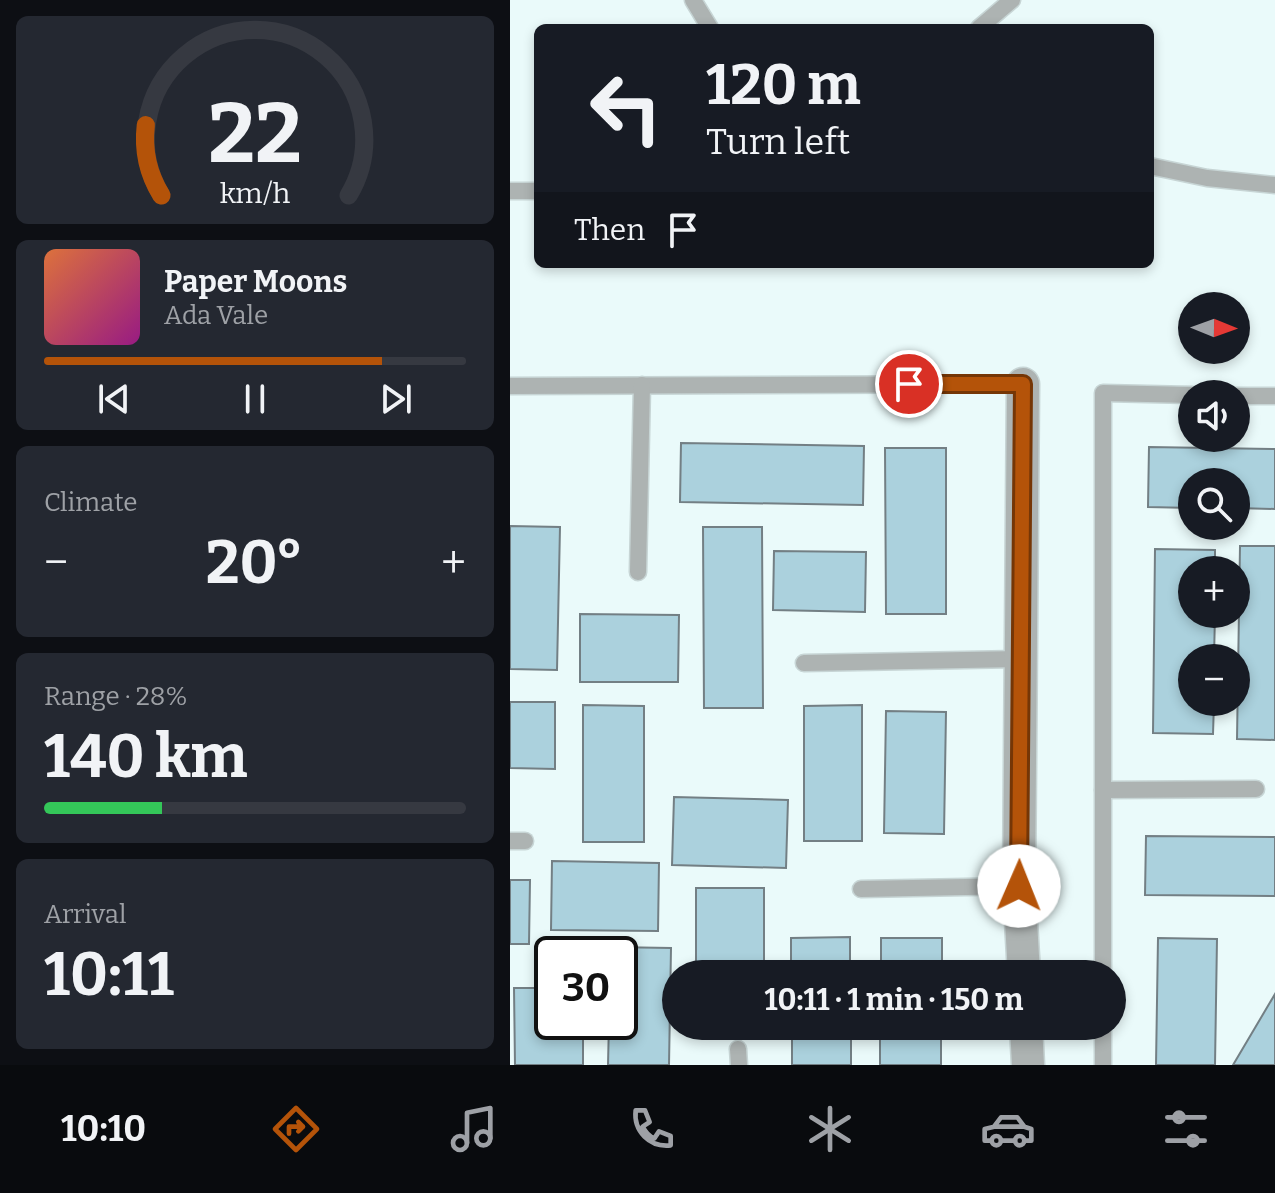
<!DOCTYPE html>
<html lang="en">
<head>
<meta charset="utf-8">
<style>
	:root { --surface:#171b24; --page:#242831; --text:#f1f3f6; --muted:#9ea1a6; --line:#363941; --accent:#b45309 }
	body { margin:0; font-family:Bitter,serif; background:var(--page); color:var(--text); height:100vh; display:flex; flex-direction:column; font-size:30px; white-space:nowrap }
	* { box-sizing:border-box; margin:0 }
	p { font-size:26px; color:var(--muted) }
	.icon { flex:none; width:44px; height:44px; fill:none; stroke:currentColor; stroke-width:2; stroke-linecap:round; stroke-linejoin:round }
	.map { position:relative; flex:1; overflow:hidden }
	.panel { display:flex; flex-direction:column; gap:16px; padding:16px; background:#0d0f14; width:510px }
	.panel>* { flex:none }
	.top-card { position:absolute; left:24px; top:24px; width:620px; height:244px; border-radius:12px; box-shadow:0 4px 12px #0003; background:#171b24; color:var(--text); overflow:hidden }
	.needle { width:52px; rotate:91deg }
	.tools { position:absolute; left:668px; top:292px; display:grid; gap:16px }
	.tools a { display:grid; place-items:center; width:72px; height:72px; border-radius:50%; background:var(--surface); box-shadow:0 4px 12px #0003; font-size:40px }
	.speed { position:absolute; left:24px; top:936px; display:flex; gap:16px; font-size:40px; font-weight:700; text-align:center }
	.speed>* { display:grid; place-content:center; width:104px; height:104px; border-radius:50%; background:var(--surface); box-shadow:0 4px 12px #0003; line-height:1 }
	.speed .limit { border:4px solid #111; border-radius:12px; background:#fff; color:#111 }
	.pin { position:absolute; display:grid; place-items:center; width:68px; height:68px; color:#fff; margin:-34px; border:4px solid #fff; border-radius:50%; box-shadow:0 2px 8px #0007 }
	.me { position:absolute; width:88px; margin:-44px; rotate:1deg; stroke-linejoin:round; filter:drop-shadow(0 0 6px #0008) }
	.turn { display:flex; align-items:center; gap:28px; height:168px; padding:0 40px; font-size:36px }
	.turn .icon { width:104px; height:104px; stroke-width:2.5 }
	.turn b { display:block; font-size:56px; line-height:68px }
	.then { display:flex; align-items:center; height:76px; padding:0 40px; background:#0003; gap:16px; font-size:30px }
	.big { font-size:60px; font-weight:700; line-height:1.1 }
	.panel .tile { flex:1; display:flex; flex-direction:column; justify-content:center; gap:12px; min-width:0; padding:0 28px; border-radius:12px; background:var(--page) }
	.panel .dial { align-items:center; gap:0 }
	.dial svg { height:208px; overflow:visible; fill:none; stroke:var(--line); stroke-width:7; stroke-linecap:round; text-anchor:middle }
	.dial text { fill:var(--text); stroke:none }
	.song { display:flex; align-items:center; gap:24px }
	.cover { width:96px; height:96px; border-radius:12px; background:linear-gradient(135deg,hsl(20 70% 55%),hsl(310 70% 35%)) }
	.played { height:8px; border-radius:4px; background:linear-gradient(90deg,var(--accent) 80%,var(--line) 80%) }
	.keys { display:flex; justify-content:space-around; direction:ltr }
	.heat { display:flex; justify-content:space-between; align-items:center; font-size:44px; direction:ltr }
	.charge { height:12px; border-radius:6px; background:linear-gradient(90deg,#34c759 28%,var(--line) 0) }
	.trip { position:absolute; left:152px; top:960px; width:464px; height:80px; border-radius:40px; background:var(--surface); box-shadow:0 4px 12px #0003; font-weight:700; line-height:80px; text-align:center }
	.tabs { display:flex; height:128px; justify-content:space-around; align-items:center; background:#090b0e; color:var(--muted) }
	.tabs .icon { width:56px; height:56px }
	.tabs .current { color:var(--accent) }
	.tabs b { font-size:36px; color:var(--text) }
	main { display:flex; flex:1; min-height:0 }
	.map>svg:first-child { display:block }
	.building { fill:#abd1dd; stroke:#737f84; stroke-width:2 }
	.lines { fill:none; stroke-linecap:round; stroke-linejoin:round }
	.lane-casing { stroke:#c7d5d5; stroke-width:19 }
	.street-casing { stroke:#c7d5d5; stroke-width:35 }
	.lane { stroke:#adb3b2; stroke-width:16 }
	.street { stroke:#adb3b2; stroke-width:32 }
	.route-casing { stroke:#753606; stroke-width:20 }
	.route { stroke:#b45309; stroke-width:14 }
</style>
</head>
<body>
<main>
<section class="panel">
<div class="tile dial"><svg viewBox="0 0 100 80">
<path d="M14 69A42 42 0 1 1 86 69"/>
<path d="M14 69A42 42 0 0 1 8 42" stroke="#b45309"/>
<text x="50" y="56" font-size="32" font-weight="700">22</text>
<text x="50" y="72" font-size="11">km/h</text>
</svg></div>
<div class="tile">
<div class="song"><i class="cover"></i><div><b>Paper Moons</b><p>Ada Vale</p></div></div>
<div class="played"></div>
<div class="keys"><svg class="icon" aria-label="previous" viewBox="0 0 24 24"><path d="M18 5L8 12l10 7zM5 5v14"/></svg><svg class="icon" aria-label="pause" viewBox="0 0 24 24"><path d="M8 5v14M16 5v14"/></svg><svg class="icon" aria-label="next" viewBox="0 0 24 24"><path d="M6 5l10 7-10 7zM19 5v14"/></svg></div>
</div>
<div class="tile"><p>Climate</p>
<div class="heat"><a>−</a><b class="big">20°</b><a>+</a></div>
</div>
<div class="tile"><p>Range · 28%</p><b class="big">140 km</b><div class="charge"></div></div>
<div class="tile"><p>Arrival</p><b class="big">10:11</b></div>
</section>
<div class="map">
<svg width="765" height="1065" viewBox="0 0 765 1065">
	<rect width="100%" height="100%" fill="#eafafa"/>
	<!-- building -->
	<g class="building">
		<polygon points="171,443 354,446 353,505 170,502"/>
		<polygon points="639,447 765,449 765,509 726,508 726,482 682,482 682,508 638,507"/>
		<polygon points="375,448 436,448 436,614 376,614"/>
		<polygon points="0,526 50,527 47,670 0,669"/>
		<polygon points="193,527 252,527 253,708 194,708"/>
		<polygon points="730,546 765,546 765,740 727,739"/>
		<polygon points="645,549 705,550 705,570 682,570 682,614 705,614 704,658 682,658 682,702 704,702 703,734 643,733"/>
		<polygon points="264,551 356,552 355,612 263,610"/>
		<polygon points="70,614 169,615 168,682 70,682"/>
		<polygon points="0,702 45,702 45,769 0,768"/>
		<polygon points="73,705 134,706 134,842 73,842"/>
		<polygon points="352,705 352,841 294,841 294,706"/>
		<polygon points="376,711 436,712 434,834 374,833"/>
		<polygon points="164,797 278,800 276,868 162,865"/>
		<polygon points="636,836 765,837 765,896 635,895"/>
		<polygon points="42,861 149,863 148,931 41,930"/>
		<polygon points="0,880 20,880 19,944 0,944"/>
		<rect x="186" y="888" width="68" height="86"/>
		<polygon points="340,937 340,974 281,974 281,938"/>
		<rect x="371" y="938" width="61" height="36"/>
		<polygon points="648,938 707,939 705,1065 646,1065"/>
		<polygon points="100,947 161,948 159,1065 98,1065 99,1022 110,1022 110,954 100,954"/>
		<polygon points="4,988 42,988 42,1022 73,1022 73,1065 5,1065"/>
		<polygon points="765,994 765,1065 723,1065"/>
		<rect x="282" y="1026" width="59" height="39"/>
		<rect x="370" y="1026" width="61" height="39"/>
	</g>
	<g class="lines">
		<defs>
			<g id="lane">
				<polyline points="183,0 200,28"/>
				<polyline points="469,28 502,0"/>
				<polyline points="640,166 697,178 765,185"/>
				<polyline points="0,191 28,191"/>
				<polyline points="0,386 513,384"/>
				<polyline points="726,396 765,396"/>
				<polyline points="128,572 132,385"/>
				<polyline points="294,663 513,659"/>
				<polyline points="593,790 746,789"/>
				<polyline points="0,841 15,841"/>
				<polyline points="351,889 509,886"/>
				<polyline points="593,974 593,393 682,395"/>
				<polyline points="228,1049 229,1065"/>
				<polyline points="593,1065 593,1026"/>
			</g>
			<g id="street">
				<polyline points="513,384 509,886 514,974"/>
				<polyline points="516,1026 518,1065"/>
			</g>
		</defs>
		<!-- lane casing -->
		<use href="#lane" class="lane-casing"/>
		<!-- street casing -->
		<use href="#street" class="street-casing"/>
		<!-- lane -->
		<use href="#lane" class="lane"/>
		<!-- street -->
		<use href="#street" class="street"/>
	</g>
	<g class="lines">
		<defs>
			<polyline id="route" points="399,384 513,384 509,886"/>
		</defs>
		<!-- route casing -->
		<use href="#route" class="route-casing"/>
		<!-- route -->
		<use href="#route" class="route"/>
	</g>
</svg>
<div class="tools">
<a><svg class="needle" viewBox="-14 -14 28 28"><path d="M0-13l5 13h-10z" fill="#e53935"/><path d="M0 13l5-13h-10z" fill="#9ea1a6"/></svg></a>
<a><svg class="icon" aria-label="sound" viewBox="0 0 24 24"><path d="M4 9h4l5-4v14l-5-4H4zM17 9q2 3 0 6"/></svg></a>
<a><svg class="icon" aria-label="search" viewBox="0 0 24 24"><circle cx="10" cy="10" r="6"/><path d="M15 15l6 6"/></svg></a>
<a>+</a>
<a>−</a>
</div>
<div class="speed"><div class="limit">30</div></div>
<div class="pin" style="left:399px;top:384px;background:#d93025"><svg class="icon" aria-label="arrive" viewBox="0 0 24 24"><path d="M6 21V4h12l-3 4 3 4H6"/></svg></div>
<svg class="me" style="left:509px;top:886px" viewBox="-20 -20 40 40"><circle r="19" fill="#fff"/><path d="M0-13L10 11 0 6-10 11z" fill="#b45309"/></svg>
<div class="trip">10:11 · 1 min · 150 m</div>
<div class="top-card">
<div class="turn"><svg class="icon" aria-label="left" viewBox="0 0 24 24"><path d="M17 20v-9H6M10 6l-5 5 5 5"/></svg><div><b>120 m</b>Turn left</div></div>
<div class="then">Then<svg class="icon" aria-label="arrive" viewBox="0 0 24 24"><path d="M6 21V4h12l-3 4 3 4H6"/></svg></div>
</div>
</div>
</main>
<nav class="tabs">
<b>10:10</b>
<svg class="icon current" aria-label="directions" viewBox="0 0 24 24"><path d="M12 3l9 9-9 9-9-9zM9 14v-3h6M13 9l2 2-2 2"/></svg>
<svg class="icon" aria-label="music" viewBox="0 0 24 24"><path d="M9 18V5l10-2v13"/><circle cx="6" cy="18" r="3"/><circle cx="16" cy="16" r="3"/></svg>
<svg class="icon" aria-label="phone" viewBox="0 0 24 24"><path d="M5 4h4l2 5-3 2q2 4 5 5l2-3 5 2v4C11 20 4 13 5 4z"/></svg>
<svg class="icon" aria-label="climate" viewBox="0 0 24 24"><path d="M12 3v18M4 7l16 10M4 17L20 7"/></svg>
<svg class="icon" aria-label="car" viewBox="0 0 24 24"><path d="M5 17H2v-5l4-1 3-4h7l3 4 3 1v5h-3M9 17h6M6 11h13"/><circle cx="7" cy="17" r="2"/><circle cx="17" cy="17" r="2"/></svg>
<svg class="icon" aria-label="filters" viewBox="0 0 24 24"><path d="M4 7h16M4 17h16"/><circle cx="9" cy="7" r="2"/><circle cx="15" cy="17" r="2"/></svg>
</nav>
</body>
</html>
